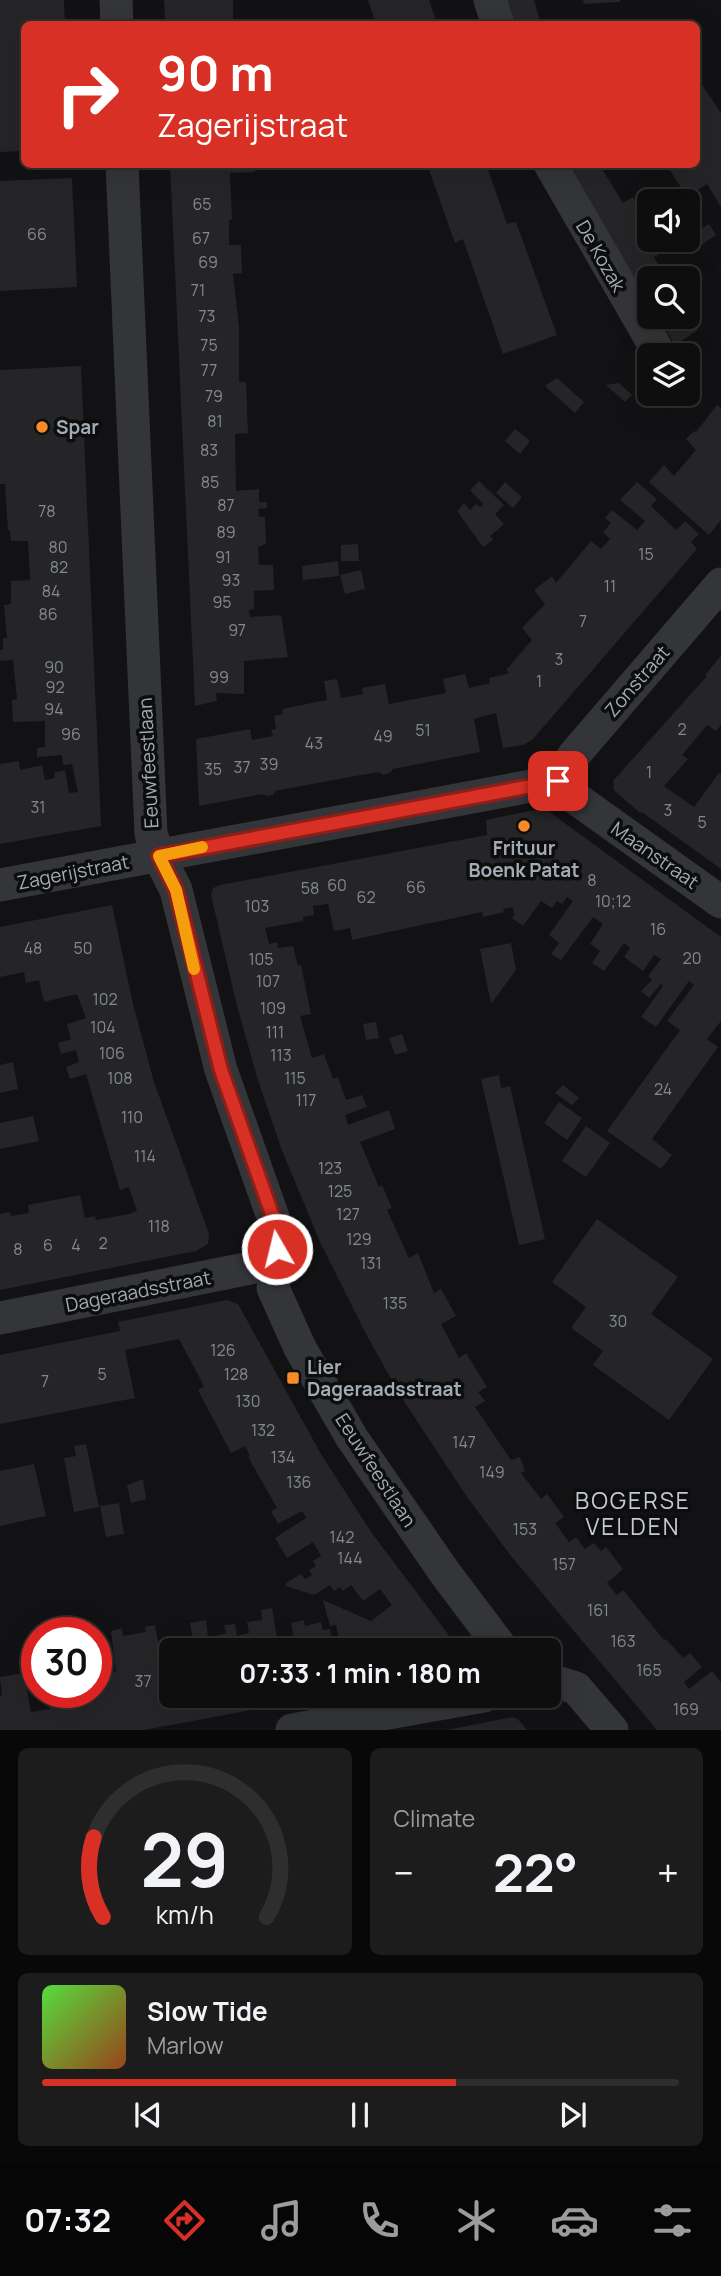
<!DOCTYPE html>
<html lang="en">
<head>
<meta charset="utf-8">
<style>
	:root { --surface:#0e0e0f; --page:#1c1c1d; --text:#f1f3f6; --muted:#9b9c9e; --line:#2e2e2f; --accent:#d93025 }
	body { margin:0; font-family:Manrope,sans-serif; background:var(--page); color:var(--text); height:100vh; display:flex; flex-direction:column; font-size:26px; white-space:nowrap }
	* { box-sizing:border-box; margin:0 }
	p { font-size:23px; color:var(--muted) }
	.icon { flex:none; width:38px; height:38px; fill:none; stroke:currentColor; stroke-width:2; stroke-linecap:round; stroke-linejoin:round }
	.map { position:relative; height:1730px; overflow:hidden }
	.details { display:flex; flex-direction:column; gap:18px; padding:18px; background:#080808; flex:1 }
	.details>* { flex:none }
	.guide { position:absolute; left:21px; top:21px; width:679px; height:147px; border-radius:10px; box-shadow:0 7px 28px #0002,0 0 0 2px var(--line); background:#d93025; color:#fff; overflow:hidden }
	.controls { position:absolute; left:637px; top:189px; display:grid; gap:14px }
	.controls a { display:grid; place-items:center; width:63px; height:63px; border-radius:10px; background:var(--surface); box-shadow:0 7px 28px #0002,0 0 0 2px var(--line); font-size:35px }
	.speed { position:absolute; left:21px; top:1617px; display:flex; gap:14px; font-size:35px; font-weight:700; text-align:center }
	.speed>* { display:grid; place-content:center; width:91px; height:91px; border-radius:50%; background:var(--surface); box-shadow:0 7px 28px #0002,0 0 0 2px var(--line); line-height:1 }
	.speed .limit { border:10px solid #d22; background:#fff; color:#111 }
	.pin { position:absolute; display:grid; place-items:center; width:60px; height:60px; color:#fff; margin:-30px; border-radius:14px; box-shadow:0 4px 10px #0006 }
	.me { position:absolute; width:77px; margin:-38px; rotate:352deg; stroke-linejoin:round; filter:drop-shadow(0 0 5px #0008) }
	.turn { display:flex; align-items:center; gap:24px; height:147px; padding:0 21px; font-size:32px }
	.turn .icon { width:91px; height:91px; stroke-width:2.5 }
	.turn b { display:block; font-size:49px; line-height:60px }
	.big { font-size:52px; font-weight:700; line-height:1.1 }
	.details .tile { flex:1; display:flex; flex-direction:column; justify-content:center; gap:10px; min-width:0; padding:0 24px; border-radius:10px; background:var(--page) }
	.details .dial { align-items:center; gap:0 }
	.dial svg { height:182px; overflow:visible; fill:none; stroke:var(--line); stroke-width:7; stroke-linecap:round; text-anchor:middle }
	.dial text { fill:var(--text); stroke:none }
	.song { display:flex; align-items:center; gap:21px }
	.cover { width:84px; height:84px; border-radius:10px; background:linear-gradient(135deg,hsl(110 70% 55%),hsl(20 70% 35%)) }
	.played { height:7px; border-radius:4px; background:linear-gradient(90deg,var(--accent) 65%,var(--line) 65%) }
	.keys { display:flex; justify-content:space-around; direction:ltr }
	.heat { display:flex; justify-content:space-between; align-items:center; font-size:38px; direction:ltr }
	.details .tiles { flex:1; display:grid; gap:18px; grid-template-columns:1fr 1fr }
	.tile:last-child { grid-column:span 2 }
	.trip { position:absolute; left:159px; top:1638px; width:402px; height:70px; border-radius:10px; background:var(--surface); box-shadow:0 7px 28px #0002,0 0 0 2px var(--line); font-weight:700; line-height:70px; text-align:center }
	.tab-bar { display:flex; height:112px; justify-content:space-around; align-items:center; background:#060606; color:var(--muted) }
	.tab-bar .icon { width:49px; height:49px }
	.tab-bar .selected { color:var(--accent) }
	.tab-bar b { font-size:32px; color:var(--text) }
	.map>svg:first-child { display:block }
	.building { fill:#252528 }
	.lines { fill:none; stroke-linecap:round; stroke-linejoin:round }
	.minor { stroke:#333539; stroke-width:33 }
	.route-casing { stroke:#8d1f18; stroke-width:18 }
	.route { stroke:#d93025; stroke-width:12 }
	.slow { stroke:#f59e0b; stroke-width:12 }
	.poi-dot { fill:#f88b25; stroke:#0d0d0e; stroke-width:2.5 }
	.labels { text-anchor:middle; stroke-width:7; stroke-linejoin:round; paint-order:stroke }
	.number-label { font-size:16px; fill:#838991 }
	.street-label { font-size:19px; fill:#a3abb5; stroke:#0d0d0e }
	.poi-label { font-size:19px; font-weight:bold; fill:#a3abb5; stroke:#0d0d0e; text-anchor:start }
	.quarter-label { font-size:23px; letter-spacing:2px; fill:#c4cad1; stroke:#0d0d0e }
</style>
</head>
<body>
<div class="map">
<svg width="721" height="1730" viewBox="0 0 721 1730">
	<rect width="100%" height="100%" fill="#121214"/>
	<!-- building -->
	<g class="building">
		<polygon points="0,0 64,0 65,24 24,24 24,151 0,152"/>
		<polygon points="164,0 233,0 233,24 165,24"/>
		<polygon points="368,0 429,0 437,24 376,24"/>
		<polygon points="506,0 534,0 541,24 512,24"/>
		<polygon points="583,0 620,0 620,2 584,4"/>
		<polygon points="696,76 721,113 721,207 707,184 687,197 666,164 696,164"/>
		<polygon points="170,164 255,164 255,172 230,173 232,219 229,220 229,245 241,245 242,273 233,274 239,327 239,382 246,382 248,433 235,434 236,491 259,489 259,502 267,502 267,508 258,509 259,517 265,517 266,544 258,547 259,565 273,565 274,590 254,591 254,609 249,610 250,617 281,615 288,657 244,661 244,694 216,693 217,701 195,706"/>
		<polygon points="427,164 486,164 507,224 516,222 557,335 503,354 463,239 455,243"/>
		<polygon points="567,164 599,164 623,203 633,197 649,223 638,230 647,245 655,240 662,240 668,249 654,257 666,278 649,278 649,302"/>
		<polygon points="72,178 77,287 0,291 0,181"/>
		<polygon points="709,224 716,235 694,250 688,237"/>
		<polygon points="688,314 698,330 675,345 658,317 688,317"/>
		<polygon points="81,366 101,826 0,844 0,764 19,761 20,770 42,765 45,780 55,778 54,773 65,770 69,793 78,792 72,764 63,765 62,755 37,757 37,748 45,747 45,721 13,722 12,700 17,699 13,660 0,661 0,650 3,650 3,638 7,638 4,605 11,604 11,581 30,580 28,541 11,541 10,530 8,530 5,484 0,484 0,370"/>
		<polygon points="557,378 584,402 575,413 545,386"/>
		<polygon points="619,383 632,395 625,402 606,385"/>
		<polygon points="717,405 721,408 721,520 709,535 649,482 664,465 674,476 696,450 686,439 694,431 696,432"/>
		<polygon points="515,429 530,441 520,454 505,441"/>
		<polygon points="479,481 504,505 495,514 504,524 490,536 493,540 483,547 457,511 464,503 470,510 476,504 480,507 483,504 470,490"/>
		<polygon points="505,482 522,497 513,508 496,493"/>
		<polygon points="637,482 657,499 651,506 676,530 685,521 699,534 691,542 697,549 533,739 523,745 503,748 496,713 474,719 480,752 393,769 391,772 383,775 379,772 355,776 275,791 273,795 267,796 262,794 199,806 196,739 250,729 252,740 273,736 271,730 276,729 274,716 283,714 282,709 327,700 324,681 337,679 341,698 363,694 362,688 385,684 389,704 446,693 443,679 465,674 469,688 490,683 489,678 507,674 509,672 506,670 532,640 522,628 545,604 534,590 552,576 556,583 591,541 601,549 610,539 603,532 611,523 605,518 612,510 637,530 645,521 620,500"/>
		<polygon points="358,544 359,561 341,561 341,545"/>
		<polygon points="338,561 339,576 303,580 302,566"/>
		<polygon points="361,570 365,589 345,594 340,575"/>
		<polygon points="721,656 721,725 716,731 707,725 682,755 688,759 664,786 694,807 719,773 721,775 721,869 642,812 640,813 614,790 613,781 707,676 705,675"/>
		<polygon points="544,808 721,937 721,1021 707,1039 718,1047 652,1139 672,1155 661,1169 607,1131 680,1030 667,1021 694,985 689,981 656,1027 641,1017 663,986 661,984 649,998 641,991 652,980 648,976 661,959 654,955 643,971 624,957 630,948 624,943 604,971 592,963 600,951 590,944 603,924 593,917 561,960 551,954 559,943 549,935 573,901 567,897 562,904 557,901 552,908 541,901 523,926 512,918 514,915 513,907 503,909 504,912 483,917 482,912 352,940 350,928 334,931 328,904 313,906 314,915 303,917 303,921 265,928 269,944 277,942 278,948 293,946 298,966 301,965 311,1014 300,1016 312,1058 324,1054 333,1079 338,1077 346,1100 362,1095 367,1107 345,1115 348,1125 389,1110 395,1129 360,1142 379,1187 382,1185 392,1208 387,1210 409,1258 418,1253 434,1293 441,1289 456,1316 441,1324 459,1358 466,1353 487,1387 478,1392 485,1401 475,1407 511,1460 520,1457 525,1471 521,1473 541,1499 547,1494 564,1517 555,1523 569,1542 576,1537 585,1549 594,1543 601,1551 606,1547 623,1569 607,1583 617,1595 623,1590 664,1640 666,1639 683,1658 690,1653 702,1667 684,1682 689,1689 712,1671 721,1682 721,1730 657,1730 511,1556 467,1497 400,1395 365,1332 320,1242 281,1148 257,1077 236,1002 211,895 213,888 220,885 487,835 486,820"/>
		<polygon points="112,905 133,1004 154,1082 209,1234 208,1244 196,1251 0,1290 0,1214 10,1212 11,1216 29,1213 28,1205 80,1195 85,1218 95,1216 96,1220 129,1214 137,1211 129,1187 120,1190 86,1074 70,1079 66,1067 79,1062 76,1050 61,1054 58,1043 71,1039 67,1024 86,1018 77,994 44,1002 39,980 26,983 24,972 0,977 0,927"/>
		<polygon points="511,943 516,970 491,1004 480,949"/>
		<polygon points="376,1022 379,1038 366,1040 363,1024"/>
		<polygon points="402,1034 408,1051 395,1055 389,1038"/>
		<polygon points="13,1062 18,1089 0,1093 0,1065"/>
		<polygon points="499,1075 501,1088 510,1086 545,1239 519,1245 481,1079"/>
		<polygon points="563,1085 579,1098 572,1105 555,1093"/>
		<polygon points="559,1102 582,1118 567,1140 544,1123"/>
		<polygon points="33,1116 39,1141 0,1149 0,1123"/>
		<polygon points="586,1126 610,1143 586,1177 562,1161"/>
		<polygon points="597,1219 678,1277 651,1314 713,1359 669,1420 593,1365 603,1351 571,1328 586,1307 552,1282"/>
		<polygon points="227,1300 238,1304 321,1454 371,1532 460,1650 181,1650 194,1647 190,1623 206,1620 208,1638 226,1633 224,1625 235,1624 237,1636 249,1633 247,1622 262,1620 261,1610 272,1608 279,1649 295,1645 291,1623 304,1620 305,1626 321,1622 323,1630 330,1629 333,1644 340,1642 336,1625 330,1626 323,1600 371,1621 392,1605 380,1589 363,1601 351,1585 343,1591 340,1587 334,1591 330,1585 314,1595 286,1586 286,1583 301,1574 305,1579 312,1575 309,1570 316,1566 313,1561 321,1556 313,1542 287,1558 275,1538 306,1518 302,1511 278,1524 271,1511 277,1508 248,1457 250,1456 245,1446 231,1453 198,1390 204,1386 179,1339 125,1350 135,1398 0,1424 0,1355 120,1331 118,1322"/>
		<polygon points="86,1444 99,1507 74,1512 64,1458 76,1456 74,1446"/>
		<polygon points="34,1464 46,1516 0,1526 0,1471"/>
		<polygon points="143,1479 146,1499 131,1503 127,1485"/>
		<polygon points="119,1503 124,1534 106,1537 100,1506"/>
		<polygon points="155,1625 160,1652 172,1650 172,1696 323,1697 144,1730 0,1730 0,1696 2,1695 0,1677 24,1673 31,1712 50,1709 46,1692 96,1692 96,1664 98,1664 101,1674 116,1671 111,1631 122,1628 123,1636 146,1632 145,1627"/>
		<polygon points="513,1717 518,1719 527,1730 447,1730"/>
	</g>
	<g class="lines">
		<!-- minor -->
		<g class="minor">
			<polyline points="116,0 117,24"/>
			<polyline points="490,0 498,24"/>
			<polyline points="122,164 151,834 159,856 176,890 221,1070 279,1234 273,1288 300,1348 352,1438 445,1573 503,1650"/>
			<polyline points="550,164 655,346"/>
			<polyline points="558,781 574,755 721,584"/>
			<polyline points="558,781 571,795 721,902"/>
			<polyline points="0,885 558,781"/>
			<polyline points="0,1318 275,1263"/>
			<polyline points="550,1680 576,1688 612,1730"/>
			<polyline points="292,1730 484,1696"/>
		</g>
	</g>
	<g class="lines">
		<defs>
			<polyline id="route" points="277,1249 279,1234 221,1070 176,890 159,856 558,781"/>
		</defs>
		<!-- route casing -->
		<use href="#route" class="route-casing"/>
		<!-- route -->
		<use href="#route" class="route"/>
		<!-- slow -->
		<polyline class="slow" points="194,969 176,890 159,856 202,847"/>
	</g>
	<!-- markers -->
	<g class="poi-dot">
		<circle cx="42" cy="427" r="7"/>
		<circle cx="524" cy="826" r="7"/>
		<rect x="286" y="1371" width="14" height="14" rx="3.5"/>
	</g>
	<g class="labels">
		<!-- number labels -->
		<g class="number-label">
			<text x="202" y="210">65</text>
			<text x="37" y="240">66</text>
			<text x="201" y="244">67</text>
			<text x="208" y="268">69</text>
			<text x="198" y="296">71</text>
			<text x="207" y="322">73</text>
			<text x="209" y="351">75</text>
			<text x="209" y="376">77</text>
			<text x="214" y="402">79</text>
			<text x="215" y="427">81</text>
			<text x="209" y="456">83</text>
			<text x="210" y="488">85</text>
			<text x="226" y="511">87</text>
			<text x="47" y="517">78</text>
			<text x="226" y="538">89</text>
			<text x="58" y="553">80</text>
			<text x="646" y="560">15</text>
			<text x="223" y="563">91</text>
			<text x="59" y="573">82</text>
			<text x="231" y="586">93</text>
			<text x="610" y="592">11</text>
			<text x="51" y="597">84</text>
			<text x="222" y="608">95</text>
			<text x="48" y="620">86</text>
			<text x="583" y="627">7</text>
			<text x="237" y="636">97</text>
			<text x="559" y="665">3</text>
			<text x="54" y="673">90</text>
			<text x="219" y="683">99</text>
			<text x="539" y="687">1</text>
			<text x="55" y="693">92</text>
			<text x="54" y="715">94</text>
			<text x="682" y="735">2</text>
			<text x="423" y="736">51</text>
			<text x="71" y="740">96</text>
			<text x="383" y="742">49</text>
			<text x="314" y="749">43</text>
			<text x="269" y="770">39</text>
			<text x="242" y="773">37</text>
			<text x="213" y="775">35</text>
			<text x="649" y="778">1</text>
			<text x="38" y="813">31</text>
			<text x="668" y="816">3</text>
			<text x="702" y="828">5</text>
			<text x="592" y="886">8</text>
			<text x="337" y="891">60</text>
			<text x="416" y="893">66</text>
			<text x="310" y="894">58</text>
			<text x="366" y="903">62</text>
			<text x="613" y="907">10;12</text>
			<text x="257" y="912">103</text>
			<text x="658" y="935">16</text>
			<text x="33" y="954">48</text>
			<text x="83" y="954">50</text>
			<text x="692" y="964">20</text>
			<text x="261" y="965">105</text>
			<text x="268" y="987">107</text>
			<text x="105" y="1005">102</text>
			<text x="273" y="1014">109</text>
			<text x="103" y="1033">104</text>
			<text x="275" y="1038">111</text>
			<text x="112" y="1059">106</text>
			<text x="281" y="1061">113</text>
			<text x="120" y="1084">108</text>
			<text x="295" y="1084">115</text>
			<text x="663" y="1095">24</text>
			<text x="306" y="1106">117</text>
			<text x="132" y="1123">110</text>
			<text x="145" y="1162">114</text>
			<text x="330" y="1174">123</text>
			<text x="340" y="1197">125</text>
			<text x="348" y="1220">127</text>
			<text x="159" y="1232">118</text>
			<text x="359" y="1245">129</text>
			<text x="103" y="1249">2</text>
			<text x="48" y="1251">6</text>
			<text x="76" y="1251">4</text>
			<text x="18" y="1255">8</text>
			<text x="371" y="1269">131</text>
			<text x="395" y="1309">135</text>
			<text x="618" y="1327">30</text>
			<text x="223" y="1356">126</text>
			<text x="102" y="1380">5</text>
			<text x="236" y="1380">128</text>
			<text x="45" y="1387">7</text>
			<text x="248" y="1407">130</text>
			<text x="263" y="1436">132</text>
			<text x="464" y="1448">147</text>
			<text x="283" y="1463">134</text>
			<text x="492" y="1478">149</text>
			<text x="299" y="1488">136</text>
			<text x="525" y="1535">153</text>
			<text x="342" y="1543">142</text>
			<text x="350" y="1564">144</text>
			<text x="564" y="1570">157</text>
			<text x="598" y="1616">161</text>
			<text x="623" y="1647">163</text>
			<text x="649" y="1676">165</text>
			<text x="143" y="1687">37</text>
			<text x="686" y="1715">169</text>
		</g>
		<!-- street labels -->
		<g class="street-label">
			<text transform="translate(601 256) rotate(60)" y="7">De Kozak</text>
			<text transform="translate(637 681) rotate(-49)" y="7">Zonstraat</text>
			<text transform="translate(148 763) rotate(-93)" y="7">Eeuwfeestlaan</text>
			<text transform="translate(655 855) rotate(35)" y="7">Maanstraat</text>
			<text transform="translate(73 872) rotate(-11)" y="7">Zagerijstraat</text>
			<text transform="translate(138 1291) rotate(-11)" y="7">Dageraadsstraat</text>
			<text transform="translate(376 1470) rotate(57)" y="7">Eeuwfeestlaan</text>
		</g>
		<!-- poi labels -->
		<g class="poi-label">
			<text x="56" y="434">Spar</text>
			<text x="524" y="855" text-anchor="middle">Frituur<tspan x="524" dy="22">Boenk Patat</tspan></text>
			<text x="307" y="1374">Lier<tspan x="307" dy="22">Dageraadsstraat</tspan></text>
		</g>
		<!-- quarter labels -->
		<g class="quarter-label">
			<text x="633" y="1509">BOGERSE<tspan x="633" dy="26">VELDEN</tspan></text>
		</g>
	</g>
</svg>
<div class="controls">
<a><svg class="icon" aria-label="sound" viewBox="0 0 24 24"><path d="M4 9h4l5-4v14l-5-4H4zM17 9q2 3 0 6"/></svg></a>
<a><svg class="icon" aria-label="search" viewBox="0 0 24 24"><circle cx="10" cy="10" r="6"/><path d="M15 15l6 6"/></svg></a>
<a><svg class="icon" aria-label="layers" viewBox="0 0 24 24"><path d="M12 4l9 5-9 5-9-5zM3 14l9 5 9-5"/></svg></a>
</div>
<div class="speed"><div class="limit">30</div></div>
<div class="pin" style="left:558px;top:781px;background:#d93025"><svg class="icon" aria-label="arrive" viewBox="0 0 24 24"><path d="M6 21V4h12l-3 4 3 4H6"/></svg></div>
<svg class="me" style="left:277px;top:1249px" viewBox="-20 -20 40 40"><circle r="17" fill="#d93025" stroke="#fff" stroke-width="3"/><path d="M0-11L8 9 0 5-8 9z" fill="#fff"/></svg>
<div class="trip">07:33 · 1 min · 180 m</div>
<div class="guide">
<div class="turn"><svg class="icon" aria-label="right" viewBox="0 0 24 24"><path d="M7 20v-9h11M14 6l5 5-5 5"/></svg><div><b>90 m</b>Zagerijstraat</div></div>
</div>
</div>
<section class="details">
<div class="tiles">
<div class="tile dial"><svg viewBox="0 0 100 80">
<path d="M14 69A42 42 0 1 1 86 69"/>
<path d="M14 69A42 42 0 0 1 10 34" stroke="#d93025"/>
<text x="50" y="56" font-size="32" font-weight="700">29</text>
<text x="50" y="72" font-size="11">km/h</text>
</svg></div>
<div class="tile"><p>Climate</p>
<div class="heat"><a>−</a><b class="big">22°</b><a>+</a></div>
</div>
<div class="tile">
<div class="song"><i class="cover"></i><div><b>Slow Tide</b><p>Marlow</p></div></div>
<div class="played"></div>
<div class="keys"><svg class="icon" aria-label="previous" viewBox="0 0 24 24"><path d="M18 5L8 12l10 7zM5 5v14"/></svg><svg class="icon" aria-label="pause" viewBox="0 0 24 24"><path d="M8 5v14M16 5v14"/></svg><svg class="icon" aria-label="next" viewBox="0 0 24 24"><path d="M6 5l10 7-10 7zM19 5v14"/></svg></div>
</div>
</div>
</section>
<nav class="tab-bar">
<b>07:32</b>
<svg class="icon selected" aria-label="directions" viewBox="0 0 24 24"><path d="M12 3l9 9-9 9-9-9zM9 14v-3h6M13 9l2 2-2 2"/></svg>
<svg class="icon" aria-label="music" viewBox="0 0 24 24"><path d="M9 18V5l10-2v13"/><circle cx="6" cy="18" r="3"/><circle cx="16" cy="16" r="3"/></svg>
<svg class="icon" aria-label="phone" viewBox="0 0 24 24"><path d="M5 4h4l2 5-3 2q2 4 5 5l2-3 5 2v4C11 20 4 13 5 4z"/></svg>
<svg class="icon" aria-label="climate" viewBox="0 0 24 24"><path d="M12 3v18M4 7l16 10M4 17L20 7"/></svg>
<svg class="icon" aria-label="car" viewBox="0 0 24 24"><path d="M5 17H2v-5l4-1 3-4h7l3 4 3 1v5h-3M9 17h6M6 11h13"/><circle cx="7" cy="17" r="2"/><circle cx="17" cy="17" r="2"/></svg>
<svg class="icon" aria-label="filters" viewBox="0 0 24 24"><path d="M4 7h16M4 17h16"/><circle cx="9" cy="7" r="2"/><circle cx="15" cy="17" r="2"/></svg>
</nav>
</body>
</html>
